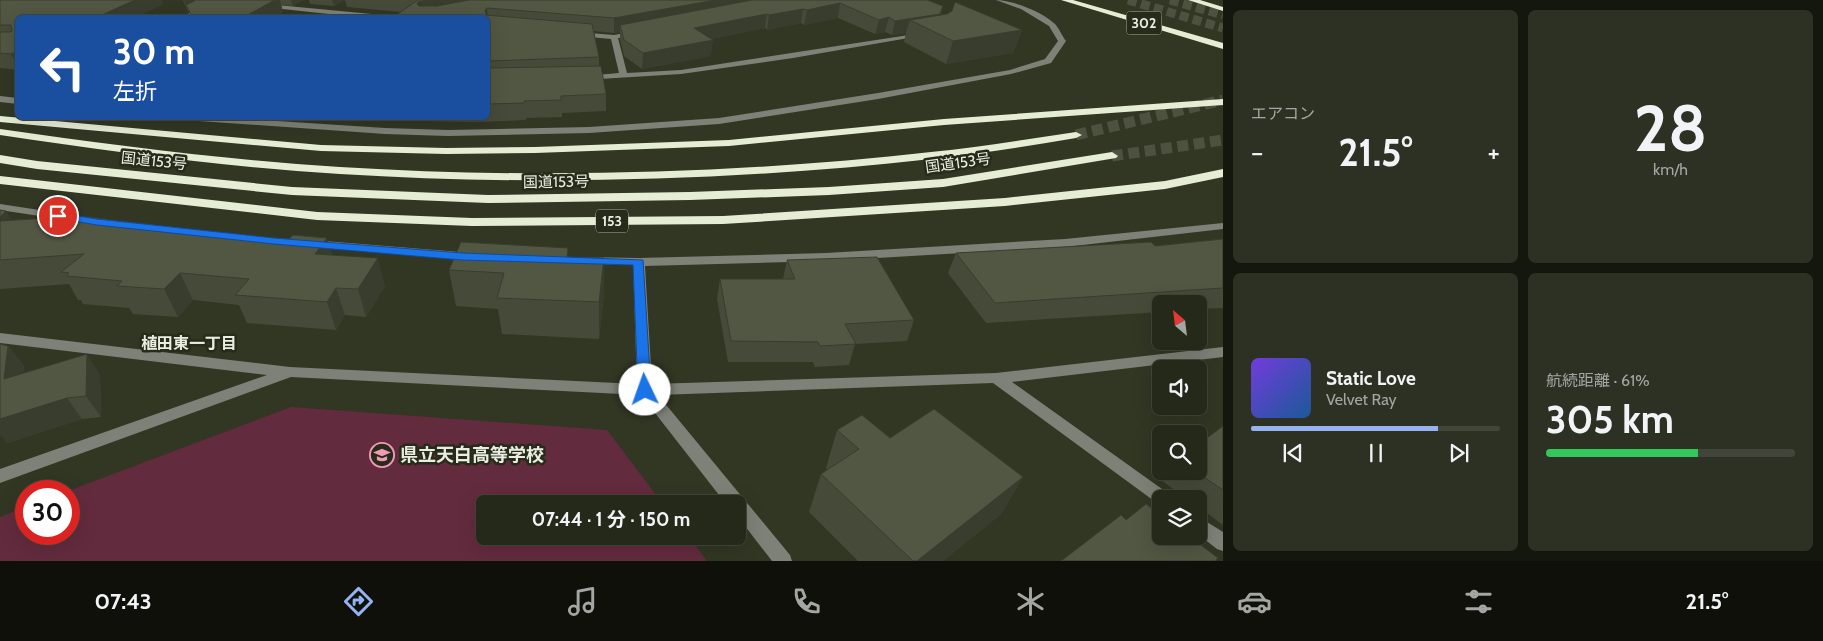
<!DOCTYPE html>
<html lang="ja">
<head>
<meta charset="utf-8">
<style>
	:root { --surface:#25291a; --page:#2d3123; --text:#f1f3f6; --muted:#a3a6a2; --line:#424539; --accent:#95b2f1 }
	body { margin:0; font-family:Cabin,"Noto Sans JP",sans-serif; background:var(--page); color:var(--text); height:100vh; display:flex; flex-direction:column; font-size:19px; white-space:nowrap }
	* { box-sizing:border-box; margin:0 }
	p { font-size:16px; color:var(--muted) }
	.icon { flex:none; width:28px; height:28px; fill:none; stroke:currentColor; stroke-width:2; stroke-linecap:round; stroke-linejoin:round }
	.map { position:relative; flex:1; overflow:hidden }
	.side { display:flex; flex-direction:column; gap:10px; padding:10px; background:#14170e; width:600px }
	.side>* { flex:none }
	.banner { position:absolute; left:15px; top:15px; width:475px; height:105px; border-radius:8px; box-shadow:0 5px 20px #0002,0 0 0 1px var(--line); background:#1a4fa0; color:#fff; overflow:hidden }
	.needle { width:32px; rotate:332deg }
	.tools { position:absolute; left:1152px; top:295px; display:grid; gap:10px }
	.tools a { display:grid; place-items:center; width:55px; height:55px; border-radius:8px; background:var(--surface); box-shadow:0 5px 20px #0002,0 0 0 1px var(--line); font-size:25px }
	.speed { position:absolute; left:15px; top:480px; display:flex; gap:10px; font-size:25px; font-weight:700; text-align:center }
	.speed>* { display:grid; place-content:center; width:65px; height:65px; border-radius:50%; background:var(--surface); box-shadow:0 5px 20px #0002,0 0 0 1px var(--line); line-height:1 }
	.speed .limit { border:8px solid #d22; background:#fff; color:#111 }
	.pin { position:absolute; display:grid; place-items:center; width:42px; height:42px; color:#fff; margin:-21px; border:2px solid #fff; border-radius:50%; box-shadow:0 1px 5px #0007 }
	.me { position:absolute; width:55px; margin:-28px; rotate:357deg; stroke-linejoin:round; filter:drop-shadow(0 0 4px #0008) }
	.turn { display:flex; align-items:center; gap:18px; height:105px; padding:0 15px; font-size:22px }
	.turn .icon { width:65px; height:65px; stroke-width:2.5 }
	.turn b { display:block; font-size:35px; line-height:42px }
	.big { font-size:38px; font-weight:700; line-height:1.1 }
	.side .tile { flex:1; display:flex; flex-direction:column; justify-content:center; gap:8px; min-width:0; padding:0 18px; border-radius:8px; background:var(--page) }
	.side .dial { align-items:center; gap:0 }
	.dial b { font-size:65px; line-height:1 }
	.song { display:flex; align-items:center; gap:15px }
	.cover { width:60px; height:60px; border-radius:8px; background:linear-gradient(135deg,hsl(260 70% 55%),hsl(210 70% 35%)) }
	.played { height:5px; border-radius:2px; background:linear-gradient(90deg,var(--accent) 75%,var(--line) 75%) }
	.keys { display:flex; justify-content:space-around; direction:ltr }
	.heat { display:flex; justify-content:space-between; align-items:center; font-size:28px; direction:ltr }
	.charge { height:8px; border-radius:4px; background:linear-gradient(90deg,#34c759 61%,var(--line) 0) }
	.side .tiles { flex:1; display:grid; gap:10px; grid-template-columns:repeat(2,1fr) }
	.trip { position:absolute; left:476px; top:495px; width:270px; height:50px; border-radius:8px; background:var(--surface); box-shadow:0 5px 20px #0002,0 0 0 1px var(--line); font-weight:700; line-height:50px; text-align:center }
	.dock { display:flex; height:80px; justify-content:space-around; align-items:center; background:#0f100a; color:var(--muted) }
	.dock .icon { width:35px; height:35px }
	.dock .selected { color:var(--accent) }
	.dock b { font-size:22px; color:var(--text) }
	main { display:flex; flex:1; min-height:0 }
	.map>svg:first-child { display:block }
	.green { fill:#632b3e }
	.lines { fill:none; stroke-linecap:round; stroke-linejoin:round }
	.highway-tunnel-far1 { stroke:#4d5240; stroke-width:9; stroke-dasharray:9 4.5; stroke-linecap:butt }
	.highway-tunnel { stroke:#4d5240; stroke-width:11; stroke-dasharray:11 5.5; stroke-linecap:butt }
	.minor { fill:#7e8177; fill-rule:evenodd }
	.highway { fill:#e6edd5; fill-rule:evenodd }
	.wall { fill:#464b39 }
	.shaded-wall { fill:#393d2e }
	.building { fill:#515742; stroke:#393d2e }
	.route { fill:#1a73e8; stroke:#114b97 }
	.labels { text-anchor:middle; stroke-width:5; stroke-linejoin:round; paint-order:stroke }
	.shield { fill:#272c1a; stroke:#b0b4a6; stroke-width:1 }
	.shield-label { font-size:14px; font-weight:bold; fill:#eaeee2 }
	.street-label { font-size:15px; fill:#eaeee2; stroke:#272c1a }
	.neighbourhood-label { font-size:16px; font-weight:bold; fill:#eaeee2; stroke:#272c1a }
	.near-poi-label { font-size:18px; font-weight:bold; fill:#eaeee2; stroke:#272c1a; text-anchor:start }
</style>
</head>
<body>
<main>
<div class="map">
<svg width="1223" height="561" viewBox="0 0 1223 561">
	<rect width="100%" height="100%" fill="#313723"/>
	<!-- green -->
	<polygon class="green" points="291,407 607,430 663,504 485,504 485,536 688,536 707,561 0,561 0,517 26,507 26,534 69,534 68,491"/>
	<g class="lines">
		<!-- highway-tunnel-far1 -->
		<g class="highway-tunnel-far1">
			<polyline points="1128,0 1223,28"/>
			<polyline points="1170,0 1223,15"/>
		</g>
		<!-- highway-tunnel -->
		<g class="highway-tunnel">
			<polyline points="1076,135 1223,100"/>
			<polyline points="1112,156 1223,140"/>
		</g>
		<!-- minor -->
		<g class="minor">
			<polygon points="215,0 223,0 189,18 180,18"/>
			<path d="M996 0C1012 0 1043 12 1055 24 1059 28 1062 36 1066 41L1051 63 1011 74 878 99 719 124 589 133 448 136 385 134 199 121 195 118H231L385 128 448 130 589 127 719 118 878 93 1010 70 1045 59 1058 41 1049 26 1021 9Z"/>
			<polygon points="266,4 393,16 396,18 366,18 264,7 264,5"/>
			<polygon points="636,31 639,31 639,35 618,38 627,73 681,70 922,33 926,35 793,58 681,74 583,80 582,78 586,76 619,73 611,39 579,36 576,36 576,32 614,35"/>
			<polygon points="0,96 18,98 18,104 0,102"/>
			<polygon points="0,204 79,216 85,219 79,222 0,210"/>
			<polygon points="1223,223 1223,229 1065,247 826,261 645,266 652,384 996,373 1223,347 1223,357 1012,382 1169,494 1172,499 1161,499 1161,506 993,383 658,395 790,555 792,561 772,561 738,517 738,504 726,504 641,395 291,377 0,483 0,469 267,375 0,343 0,333 290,367 637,384 633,265 587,264 583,263 581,260 583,257 639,258 826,253 1065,239"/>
			<polygon points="312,240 472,253 478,257 472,261 308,246 306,244 308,242"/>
			<polygon points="1199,517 1223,532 1223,551 1217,549 1199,535"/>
		</g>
		<!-- highway -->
		<g class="highway">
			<polygon points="1061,0 1073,0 1223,43 1223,49"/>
			<polygon points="1188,0 1200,0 1223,7 1223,11"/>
			<polygon points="1223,99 1223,105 944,125 729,146 535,153 446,154 321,151 0,122 0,116 321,145 446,148 535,147 729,140 944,119"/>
			<path d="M0 129C113 145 226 160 340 167 536 179 735 174 931 152 979 147 1028 139 1076 132L1082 135 1076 138C1028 146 979 154 931 159 735 181 536 186 340 174 226 167 113 152 0 135Z"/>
			<polygon points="1112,152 1118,156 1116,158 943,187 829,195 690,200 488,203 292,195 37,169 0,163 0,155 37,161 292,187 488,195 690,192 829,187 943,179"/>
			<polygon points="1223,169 1223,177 1165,189 1005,206 723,224 472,226 317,220 0,184 0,176 317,212 472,218 723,216 1005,198 1165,181"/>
		</g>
	</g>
	<!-- wall -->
	<g class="wall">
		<polygon points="0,0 161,0 163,4 134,18 18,18 18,70 0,68"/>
		<polygon points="183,0 303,0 293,6 281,5 283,12 272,18 191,18 189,11 188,12"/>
		<polygon points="309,0 345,0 334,6 310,4"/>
		<polygon points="345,0 927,0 943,6 940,15 1022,30 1013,53 946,64 904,42 906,33 892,35 885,32 875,34 838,18 804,25 801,23 767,30 765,28 711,39 711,56 642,69 624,56 620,39 620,32 614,33 594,31 599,57 599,66 606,94 606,111 562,113 562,117 526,118 526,120 476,122 371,120 330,118 488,118 488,18 400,12 347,7"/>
		<polygon points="0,210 12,220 333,255 385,286 366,317 345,315 336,330 247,323 239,305 193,300 178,317 133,314 129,308 83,304 81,300 78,300 69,284 0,289"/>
		<polygon points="1223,239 1223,308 1199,309 1199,304 1161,304 1161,312 986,323 948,273 956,253 1155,246"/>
		<polygon points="569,257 604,294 599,339 502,334 498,309 456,306 449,270"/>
		<polygon points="787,260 914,320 907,341 855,344 849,365 815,367 813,362 728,362 717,299 720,279 783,279"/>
		<polygon points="8,346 24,366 23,373 100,375 101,417 82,419 7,443"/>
		<polygon points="1223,426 1223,525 1199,507 1199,499 1187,499 1161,480 1168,471 1199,471"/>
		<polygon points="837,430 890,438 1023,477 1001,514 943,561 858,561 809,512 821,474 828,470 826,468"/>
	</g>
	<!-- shaded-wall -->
	<g class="shaded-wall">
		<polygon points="135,0 161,0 163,4 134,18 95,18"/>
		<polygon points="184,0 203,0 186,5 189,11 188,12"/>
		<polygon points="275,0 280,0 283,12 272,18 242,18"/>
		<polygon points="291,0 303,0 293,6"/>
		<polygon points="332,0 345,0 334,6"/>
		<polygon points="431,0 499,0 421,16 417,4 418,2"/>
		<polygon points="716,0 789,0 620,25 620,32 614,33 614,18"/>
		<polygon points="840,3 838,18 804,25 807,10"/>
		<polygon points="943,6 939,20 910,20 906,33 892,35 895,21"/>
		<polygon points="487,8 488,22 485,18 485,10"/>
		<polygon points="803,9 801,23 767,30 769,15"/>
		<polygon points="767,14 765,28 692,43 694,28"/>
		<polygon points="889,17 885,32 875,34 879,20"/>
		<polygon points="1022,30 1013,53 946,64 953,41"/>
		<polygon points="713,40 711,56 642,69 643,53"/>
		<polygon points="18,51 18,66 11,54"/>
		<polygon points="6,211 23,237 0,227 0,217"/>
		<polygon points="327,238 336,265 315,254"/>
		<polygon points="378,258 385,286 366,317 358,289"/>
		<polygon points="604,258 604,294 599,339 599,302"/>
		<polygon points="180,273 193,300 178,317 164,289"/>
		<polygon points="336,288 345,315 336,330 327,302"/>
		<polygon points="8,346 24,366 21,399 4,379"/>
		<polygon points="87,354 100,375 101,417 86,396"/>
		<polygon points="67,398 82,419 7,443 0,435 0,419"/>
		<polygon points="1023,477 1001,514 943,561 917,561"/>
	</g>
	<!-- building -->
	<g class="building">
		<polygon points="0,0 135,0 95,18 18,18 18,51 11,54 0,53 0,32 10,32 12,31 11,25 0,25"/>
		<polygon points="196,0 275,0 242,18 193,18 186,5"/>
		<polygon points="418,0 431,0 418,2 417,4 419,6 437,6 469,0 716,0 614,18 487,8 485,10 486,15 592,24 599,57 488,61 488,18 392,18"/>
		<polygon points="752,0 927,0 943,6 940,14 895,21 889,17 879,20 840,3 807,10 803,9 769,15 767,14 694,28 713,40 643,53 624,40 620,25"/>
		<polygon points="955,2 1022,30 953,41 910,20 947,14 952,11"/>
		<polygon points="601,66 606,94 561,96 561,100 524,101 524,103 488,104 488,68"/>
		<polygon points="0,210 6,211 0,217"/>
		<polygon points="81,216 234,235 289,239 293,235 327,238 315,254 378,258 358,289 336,288 327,302 235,295 249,279 180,273 164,289 117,286 122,281 66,276 69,273 61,272 84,254 0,260 0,221"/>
		<polygon points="1223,239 1223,288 995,303 956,253 1151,242 1155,246"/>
		<polygon points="461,242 568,248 567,257 604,258 599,302 497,298 504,273 449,270"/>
		<polygon points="877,257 914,320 845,324 856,344 820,346 818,342 731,341 720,279 795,279 787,260"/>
		<polygon points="0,344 8,346 4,379 87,354 86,396 67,398 0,419"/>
		<polygon points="934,409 1023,477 917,561 913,561 821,474 859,449 837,430 862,415 890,438"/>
		<polygon points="1223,426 1223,490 1195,471 1199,471 1199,444"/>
		<polygon points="1146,504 1161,515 1161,536 1189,536 1218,558 1215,561 1061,561 1121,515 1126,520"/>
	</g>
	<!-- route -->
	<polygon class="route" points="58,213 97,219 274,238 462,253 643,260 651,390 649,394 640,394 638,390 633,265 462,260 274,244 97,225 55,218 55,214"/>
	<!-- icons -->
	<defs>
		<symbol id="school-ring" viewBox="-11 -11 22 22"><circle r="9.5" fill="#272c1a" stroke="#f19ab3" stroke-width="1.5"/><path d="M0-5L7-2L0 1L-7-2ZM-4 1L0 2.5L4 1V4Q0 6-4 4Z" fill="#f19ab3"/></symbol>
	</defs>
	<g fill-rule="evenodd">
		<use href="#school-ring" x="368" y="441" width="28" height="28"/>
	</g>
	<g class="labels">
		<!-- shield labels -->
		<g class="shield">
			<rect x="1126.5" y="11.5" width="35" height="23" rx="4"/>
			<rect x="596" y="209.5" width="32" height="23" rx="4"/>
		</g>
		<g class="shield-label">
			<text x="1144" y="28">302</text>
			<text x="612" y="226">153</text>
		</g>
		<!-- street labels -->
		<g class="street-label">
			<text transform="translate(154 161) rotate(6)" y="5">国道153号</text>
			<text transform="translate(958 163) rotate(-8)" y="5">国道153号</text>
			<text transform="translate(556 182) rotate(-1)" y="5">国道153号</text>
		</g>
		<!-- neighbourhood labels -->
		<g class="neighbourhood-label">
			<text x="189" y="349">植田東一丁目</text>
		</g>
		<!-- near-poi labels -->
		<g class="near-poi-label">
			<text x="400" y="461">県立天白高等学校</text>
		</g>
	</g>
</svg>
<div class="tools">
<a><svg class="needle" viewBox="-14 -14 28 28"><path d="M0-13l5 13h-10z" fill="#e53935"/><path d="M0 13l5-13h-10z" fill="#a3a6a2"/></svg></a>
<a><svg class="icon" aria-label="sound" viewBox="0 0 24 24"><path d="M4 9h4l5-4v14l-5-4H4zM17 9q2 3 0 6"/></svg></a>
<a><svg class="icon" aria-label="search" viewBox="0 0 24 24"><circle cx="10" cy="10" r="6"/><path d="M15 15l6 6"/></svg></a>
<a><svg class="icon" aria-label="layers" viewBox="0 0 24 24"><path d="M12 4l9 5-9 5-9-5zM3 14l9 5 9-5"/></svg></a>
</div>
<div class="speed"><div class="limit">30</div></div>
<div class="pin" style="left:58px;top:216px;background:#d93025"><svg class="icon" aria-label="arrive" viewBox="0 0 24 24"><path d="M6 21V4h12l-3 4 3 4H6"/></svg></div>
<svg class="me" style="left:645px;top:390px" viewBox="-20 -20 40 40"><circle r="19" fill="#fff"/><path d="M0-13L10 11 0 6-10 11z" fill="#1a73e8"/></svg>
<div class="trip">07:44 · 1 分 · 150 m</div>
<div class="banner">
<div class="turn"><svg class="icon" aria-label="left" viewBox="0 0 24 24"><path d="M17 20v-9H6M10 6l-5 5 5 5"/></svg><div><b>30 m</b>左折</div></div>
</div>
</div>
<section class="side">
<div class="tiles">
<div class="tile"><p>エアコン</p>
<div class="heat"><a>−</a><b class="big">21.5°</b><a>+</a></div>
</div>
<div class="tile dial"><b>28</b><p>km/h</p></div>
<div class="tile">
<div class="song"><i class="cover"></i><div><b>Static Love</b><p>Velvet Ray</p></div></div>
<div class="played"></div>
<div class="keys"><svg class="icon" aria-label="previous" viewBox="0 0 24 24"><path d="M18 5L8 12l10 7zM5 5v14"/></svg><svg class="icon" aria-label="pause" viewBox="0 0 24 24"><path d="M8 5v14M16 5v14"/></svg><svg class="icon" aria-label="next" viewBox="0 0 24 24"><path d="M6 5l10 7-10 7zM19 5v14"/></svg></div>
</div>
<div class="tile"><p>航続距離 · 61%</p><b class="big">305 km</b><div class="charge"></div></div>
</div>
</section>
</main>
<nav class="dock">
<b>07:43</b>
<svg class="icon selected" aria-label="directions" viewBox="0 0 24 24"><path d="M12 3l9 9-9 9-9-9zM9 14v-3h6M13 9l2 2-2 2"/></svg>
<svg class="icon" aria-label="music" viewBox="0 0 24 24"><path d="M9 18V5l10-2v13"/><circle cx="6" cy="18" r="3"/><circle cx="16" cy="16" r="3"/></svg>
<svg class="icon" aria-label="phone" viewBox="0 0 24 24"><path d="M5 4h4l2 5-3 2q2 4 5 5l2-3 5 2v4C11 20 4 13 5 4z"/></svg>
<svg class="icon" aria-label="climate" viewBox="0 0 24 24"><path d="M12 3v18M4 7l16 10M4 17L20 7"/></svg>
<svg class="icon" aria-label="car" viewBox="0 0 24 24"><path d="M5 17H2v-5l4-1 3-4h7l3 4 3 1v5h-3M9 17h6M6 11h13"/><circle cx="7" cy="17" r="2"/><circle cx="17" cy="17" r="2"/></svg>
<svg class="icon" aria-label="filters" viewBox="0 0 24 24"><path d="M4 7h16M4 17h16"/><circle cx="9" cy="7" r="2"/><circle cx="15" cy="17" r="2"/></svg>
<b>21.5°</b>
</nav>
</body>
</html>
